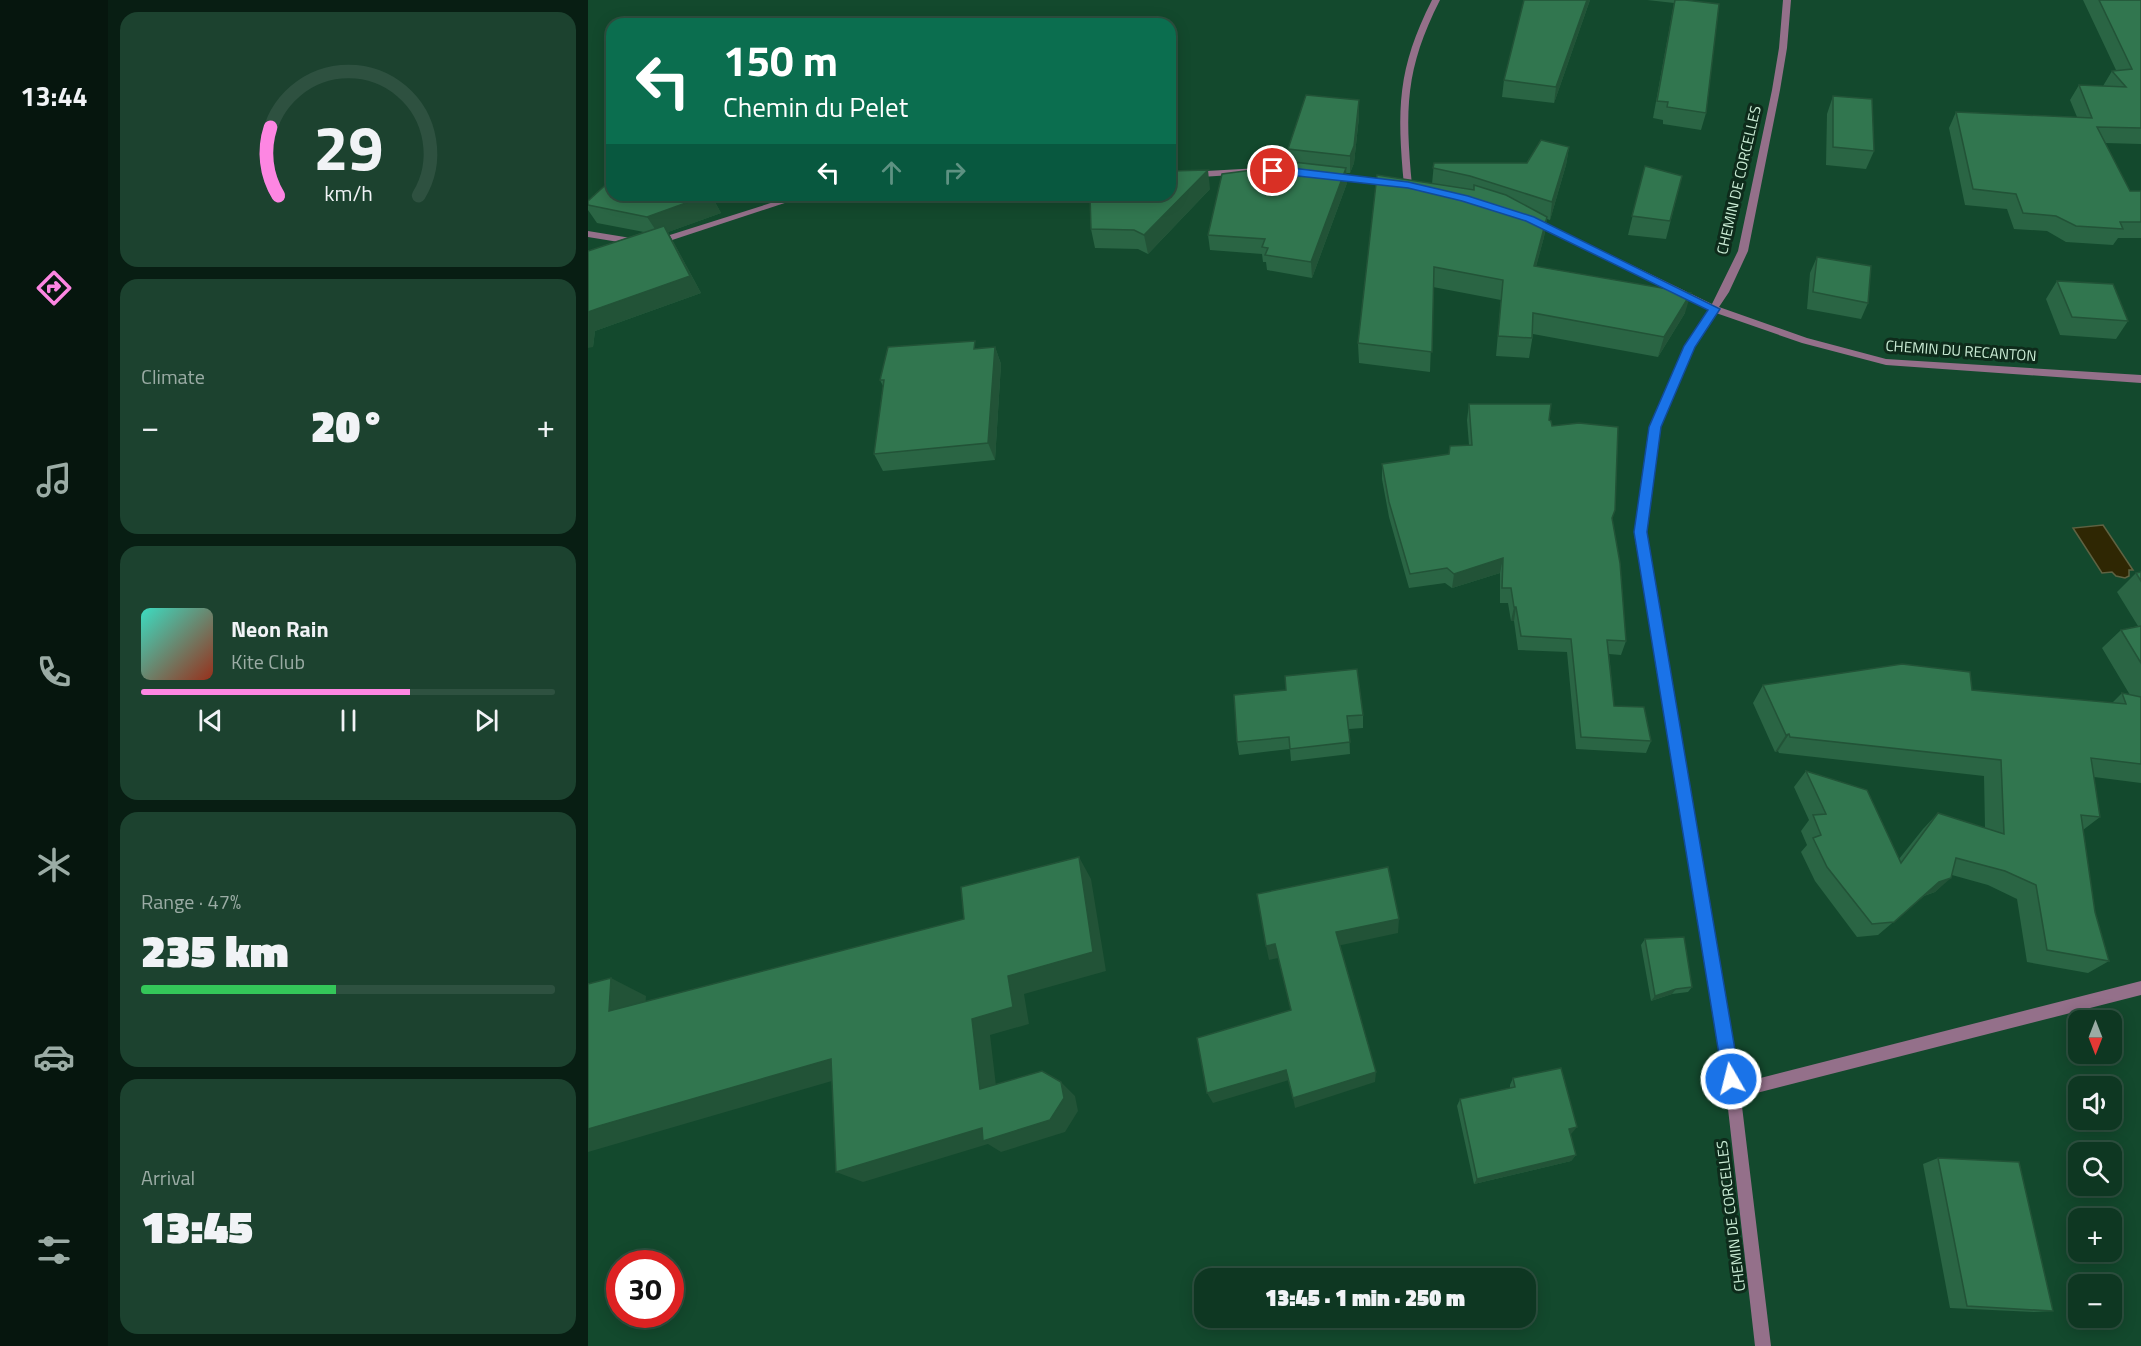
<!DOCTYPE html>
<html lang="en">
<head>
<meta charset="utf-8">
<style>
	:root { --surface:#0e3722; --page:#1c422f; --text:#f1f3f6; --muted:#9baca5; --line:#2e5140; --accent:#fd86e2 }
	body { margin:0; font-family:"Titillium Web",sans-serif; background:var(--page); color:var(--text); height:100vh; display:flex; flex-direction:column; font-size:22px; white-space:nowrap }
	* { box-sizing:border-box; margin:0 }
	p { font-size:20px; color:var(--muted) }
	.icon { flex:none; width:33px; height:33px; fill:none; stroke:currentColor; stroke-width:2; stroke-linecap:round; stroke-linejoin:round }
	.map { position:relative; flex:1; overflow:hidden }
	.sheet { display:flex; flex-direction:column; gap:12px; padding:12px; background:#081e13; width:480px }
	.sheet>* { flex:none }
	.banner { position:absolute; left:18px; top:18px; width:570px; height:183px; border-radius:18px; box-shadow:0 3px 15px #0003,0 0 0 2px var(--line); background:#0b6e4f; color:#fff; overflow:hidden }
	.needle { width:39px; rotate:180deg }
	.fabs { position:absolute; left:1480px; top:1010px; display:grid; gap:12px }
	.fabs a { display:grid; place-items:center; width:54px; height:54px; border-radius:12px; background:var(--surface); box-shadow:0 3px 15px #0003,0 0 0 2px var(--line); font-size:30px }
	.speed { position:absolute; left:18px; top:1250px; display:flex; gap:12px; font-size:30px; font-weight:700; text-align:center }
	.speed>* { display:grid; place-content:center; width:78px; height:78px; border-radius:50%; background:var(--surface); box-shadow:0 3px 15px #0003,0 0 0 2px var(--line); line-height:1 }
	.speed .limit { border:9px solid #d22; background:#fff; color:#111 }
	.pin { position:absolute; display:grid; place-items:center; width:51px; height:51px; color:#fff; margin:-26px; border:3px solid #fff; border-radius:50%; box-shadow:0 2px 6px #0007 }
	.me { position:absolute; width:66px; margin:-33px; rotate:352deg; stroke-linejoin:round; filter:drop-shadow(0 0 4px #0008) }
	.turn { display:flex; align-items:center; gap:21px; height:126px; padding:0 18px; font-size:27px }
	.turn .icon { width:78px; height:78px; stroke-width:2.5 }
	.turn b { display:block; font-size:42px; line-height:51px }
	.lanes { display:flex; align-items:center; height:57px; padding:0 18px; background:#0003; justify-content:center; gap:30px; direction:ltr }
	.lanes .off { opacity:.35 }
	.big { font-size:45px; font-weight:800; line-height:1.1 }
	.sheet .widget { flex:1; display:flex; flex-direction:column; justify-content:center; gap:9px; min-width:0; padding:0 21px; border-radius:18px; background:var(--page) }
	.sheet .dial { align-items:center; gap:0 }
	.dial svg { height:156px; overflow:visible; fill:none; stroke:var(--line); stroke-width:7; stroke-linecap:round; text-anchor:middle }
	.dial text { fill:var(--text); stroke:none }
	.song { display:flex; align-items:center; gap:18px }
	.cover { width:72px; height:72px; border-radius:9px; background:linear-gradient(135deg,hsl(170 70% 55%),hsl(10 70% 35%)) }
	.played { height:6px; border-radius:3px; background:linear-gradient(90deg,var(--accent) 65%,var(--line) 65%) }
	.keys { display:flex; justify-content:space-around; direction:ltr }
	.heat { display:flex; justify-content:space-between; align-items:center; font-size:33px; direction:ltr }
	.charge { height:9px; border-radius:4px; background:linear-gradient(90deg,#34c759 47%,var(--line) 0) }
	.trip { position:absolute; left:606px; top:1268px; width:342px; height:60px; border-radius:18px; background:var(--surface); box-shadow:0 3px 15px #0003,0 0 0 2px var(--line); font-weight:800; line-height:60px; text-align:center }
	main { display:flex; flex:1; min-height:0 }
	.tabs { display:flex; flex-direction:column; width:108px; justify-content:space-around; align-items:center; background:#06160e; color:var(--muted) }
	.tabs .icon { width:42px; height:42px }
	.tabs .current { color:var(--accent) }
	.tabs b { font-size:27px; color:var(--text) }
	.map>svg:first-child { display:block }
	.water { fill:#2f2703; stroke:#5e6242; stroke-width:1.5 }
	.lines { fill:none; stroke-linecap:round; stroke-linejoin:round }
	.lane { fill:#94708a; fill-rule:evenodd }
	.street { fill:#94708a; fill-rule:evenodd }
	.wall { fill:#2a6544 }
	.shaded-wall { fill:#225337 }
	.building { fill:#31764f; stroke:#225337; stroke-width:1.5 }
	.route { fill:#1a73e8; stroke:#114b97; stroke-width:1.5 }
	.labels { text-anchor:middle; stroke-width:6; stroke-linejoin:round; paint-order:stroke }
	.street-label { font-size:15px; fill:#cbedd6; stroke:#0e2b1b }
</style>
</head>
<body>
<main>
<nav class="tabs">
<b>13:44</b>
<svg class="icon current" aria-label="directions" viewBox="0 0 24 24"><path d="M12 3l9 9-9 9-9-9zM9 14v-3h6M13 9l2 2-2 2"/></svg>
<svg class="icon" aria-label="music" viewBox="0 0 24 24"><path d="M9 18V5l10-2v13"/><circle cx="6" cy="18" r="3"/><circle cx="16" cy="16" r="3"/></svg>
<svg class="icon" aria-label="phone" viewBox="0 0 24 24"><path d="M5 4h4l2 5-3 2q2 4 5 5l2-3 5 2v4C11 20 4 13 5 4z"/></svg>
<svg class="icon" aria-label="climate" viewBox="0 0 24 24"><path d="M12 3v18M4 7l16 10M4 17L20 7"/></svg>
<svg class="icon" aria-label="car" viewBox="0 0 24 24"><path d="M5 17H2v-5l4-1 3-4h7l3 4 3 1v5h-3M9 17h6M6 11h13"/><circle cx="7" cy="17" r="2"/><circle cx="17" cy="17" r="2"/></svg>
<svg class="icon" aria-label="filters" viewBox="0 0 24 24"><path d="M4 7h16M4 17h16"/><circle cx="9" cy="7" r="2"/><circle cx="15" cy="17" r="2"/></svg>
</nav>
<section class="sheet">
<div class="widget dial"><svg viewBox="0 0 100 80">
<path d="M14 69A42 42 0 1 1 86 69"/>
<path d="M14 69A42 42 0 0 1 10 34" stroke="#fd86e2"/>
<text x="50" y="56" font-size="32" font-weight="700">29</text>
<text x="50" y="72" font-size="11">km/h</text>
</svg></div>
<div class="widget"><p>Climate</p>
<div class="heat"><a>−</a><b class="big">20°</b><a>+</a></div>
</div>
<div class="widget">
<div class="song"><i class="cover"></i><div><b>Neon Rain</b><p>Kite Club</p></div></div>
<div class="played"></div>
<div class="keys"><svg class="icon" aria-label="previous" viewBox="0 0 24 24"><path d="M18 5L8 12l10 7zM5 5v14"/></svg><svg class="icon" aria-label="pause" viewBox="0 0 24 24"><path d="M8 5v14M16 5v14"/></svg><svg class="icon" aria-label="next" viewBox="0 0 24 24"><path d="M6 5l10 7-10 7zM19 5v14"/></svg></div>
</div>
<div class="widget"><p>Range · 47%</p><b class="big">235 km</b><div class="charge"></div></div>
<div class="widget"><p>Arrival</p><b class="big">13:45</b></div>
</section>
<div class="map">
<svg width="1553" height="1346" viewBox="0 0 1553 1346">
	<rect width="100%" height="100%" fill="#13492d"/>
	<!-- water -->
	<polygon class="water" points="1515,525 1545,570 1541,570 1541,576 1537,578 1528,576 1524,572 1514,573 1485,528"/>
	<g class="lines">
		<!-- lane -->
		<polygon class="lane" points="1553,981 1553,995 1145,1099 1140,1097 1138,1092 1140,1087 1145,1085"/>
		<!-- street -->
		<g class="street">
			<path d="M844 0H852C817 69 817 109 824 185L820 188 816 185C809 109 809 69 844 0Z"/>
			<polygon points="1195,0 1203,0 1199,48 1192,90 1160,251 1141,292 1131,307 1219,338 1298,359 1553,375 1553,383 1298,365 1214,343 1128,313 1107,346 1072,427 1058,533 1149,1065 1183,1346 1167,1346 1135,1065 1046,533 1062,427 1097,346 1120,310 940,220 944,217 947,218 1124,304 1150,251 1184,90 1191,48"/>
			<polygon points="672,168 676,171 675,173 582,179 582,173"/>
			<polygon points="743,173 803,180 807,183 803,186 740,178 739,176"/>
			<polygon points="208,195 221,195 72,244 66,244 64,242 66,240"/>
			<polygon points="0,231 49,239 54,242 49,245 0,237"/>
		</g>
	</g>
	<!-- wall -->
	<g class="wall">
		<polygon points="936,0 1002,0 966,103 914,97 916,80"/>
		<polygon points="1059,0 1097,0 1118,113 1113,130 1075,124 1075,120 1065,118 1086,3"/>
		<polygon points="1495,0 1553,0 1553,144 1517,143 1542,191 1553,191 1553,238 1530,238 1525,245 1478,242 1459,231 1426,229 1419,209 1377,205 1361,128 1368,112 1489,117 1482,100 1491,85 1515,86 1524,71 1528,70"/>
		<polygon points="1245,96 1286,151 1278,169 1238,165 1239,114"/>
		<polygon points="771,117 766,163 762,173 758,173 759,183 724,278 679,270 678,262 675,262 674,254 622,250 620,235 701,161 700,149"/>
		<polygon points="981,147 978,165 962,220 959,219 956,237 948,266 1097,313 1070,357 945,334 941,358 908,356 913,300 845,287 842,372 771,363 770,343 844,184 846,163 939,163"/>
		<polygon points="1057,166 1094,176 1078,239 1040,235"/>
		<polygon points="622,189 560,254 550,249 507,248 503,229"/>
		<polygon points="24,195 123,195 133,213 80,232 113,293 7,331 5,347 0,251 56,232 9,223 0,210 0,201"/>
		<polygon points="1229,257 1280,303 1273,319 1219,309 1222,273"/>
		<polygon points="1469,281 1540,321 1528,339 1472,335 1458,299"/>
		<polygon points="407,347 413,364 407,460 295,471 286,454 295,386 292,380 389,348"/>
		<polygon points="881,404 961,420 1024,518 1038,641 1033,655 1021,654 1026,706 1063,741 1058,753 988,749 979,652 930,650 926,621 923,621 920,603 912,603 912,573 864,588 857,583 821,588 801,517 794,479 794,464 861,454 881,445 879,420"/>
		<polygon points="1553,572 1553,783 1506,777 1512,817 1495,830 1507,912 1521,961 1500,973 1439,962 1429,899 1400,885 1364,875 1347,892 1336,896 1290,935 1269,937 1227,881 1213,852 1219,845 1213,831 1221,820 1206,787 1218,771 1311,859 1335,829 1350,813 1397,828 1396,776 1191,753 1190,751 1187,752 1165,703 1175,685 1384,690 1524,703 1534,693 1542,695 1514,648 1533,630 1550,626 1529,592 1548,573"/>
		<polygon points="646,695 775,715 775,728 761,729 762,754 703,761 702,749 651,755 649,742"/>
		<polygon points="1057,939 1104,987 1100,992 1084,994 1063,1001 1053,945"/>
		<polygon points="925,1078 984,1133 982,1134 988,1155 983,1161 886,1184 869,1106 872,1099 922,1088 922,1085"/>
		<polygon points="1350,1158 1465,1311 1446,1312 1362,1308 1335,1164"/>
	</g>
	<!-- shaded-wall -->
	<g class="shaded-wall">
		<polygon points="999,0 1002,0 966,103 968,87"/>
		<polygon points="771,100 771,117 766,163 762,173 762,156"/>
		<polygon points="981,147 978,165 962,220 964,202"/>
		<polygon points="758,168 759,183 724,278 723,262"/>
		<polygon points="620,170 622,189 560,254 556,235"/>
		<polygon points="120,195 123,195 133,213 80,232 113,293 7,331 5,347 0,348 0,312 71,235 59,217"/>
		<polygon points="959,217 956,237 943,286 946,266"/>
		<polygon points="1103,293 1097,313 1070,357 1076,337"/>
		<polygon points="407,347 413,364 407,460 400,443"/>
		<polygon points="915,558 912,573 864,588 866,574"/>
		<polygon points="926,607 928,607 926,621 923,621"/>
		<polygon points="1201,734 1190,751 1187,752 1198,735"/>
		<polygon points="491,857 503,879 518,971 436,994 441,1024 402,1035 410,1103 392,1089 384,1019 420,976"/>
		<polygon points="1363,878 1347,892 1335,896 1351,882"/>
		<polygon points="811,919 810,933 749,946 748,932"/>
		<polygon points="687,944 690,958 681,960 678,946"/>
		<polygon points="23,978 58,996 56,1028 21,1011"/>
		<polygon points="1088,989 1084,994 1063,1001 1067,996"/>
		<polygon points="243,1059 268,1074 0,1152 0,1129"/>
		<polygon points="698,1070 701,1080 625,1103 619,1093"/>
		<polygon points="788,1072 787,1082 707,1108 705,1098"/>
		<polygon points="473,1082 487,1096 490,1111 477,1132 413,1152 400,1144 275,1182 248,1172"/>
		<polygon points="989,1127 984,1133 976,1135 981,1129"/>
		<polygon points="988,1155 983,1161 886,1184 889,1179"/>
	</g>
	<!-- building -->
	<g class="building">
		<polygon points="936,0 999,0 968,87 916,80"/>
		<polygon points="1087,0 1097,0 1131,4 1118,113 1079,107 1080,102 1069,101"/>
		<polygon points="1511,0 1553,0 1553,128 1509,127 1542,191 1553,191 1553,222 1532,222 1535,229 1488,226 1468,216 1435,213 1428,194 1385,189 1368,112 1504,118 1491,85 1538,87 1524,71 1544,69"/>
		<polygon points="718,95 771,100 766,146 762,156 700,149"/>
		<polygon points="1245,96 1284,99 1286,151 1245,147"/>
		<polygon points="953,140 981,147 964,202 882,176 845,168 846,163 939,163"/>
		<polygon points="696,161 758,168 723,262 677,255 680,248 674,247 677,239 620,235 634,174 695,166"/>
		<polygon points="1057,166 1094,176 1082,221 1044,216"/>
		<polygon points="620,170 556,235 546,230 503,229 502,195 582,195 582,171"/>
		<polygon points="789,175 886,190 886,185 918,195 959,217 946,266 1103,293 1076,337 945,313 944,338 910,336 915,280 846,267 844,352 770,343"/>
		<polygon points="24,179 24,195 120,195 59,217 0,205 0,201"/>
		<polygon points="76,226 102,276 0,312 0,251"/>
		<polygon points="1229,257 1283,266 1280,303 1225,292"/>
		<polygon points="1469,281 1525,284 1540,321 1484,317"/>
		<polygon points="387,341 386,349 407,347 400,443 286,454 296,380 292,380 300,347"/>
		<polygon points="881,404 963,404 961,420 963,421 964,426 991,423 1030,427 1027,510 1024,518 1032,563 1038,641 1019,640 1026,706 1056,707 1063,741 993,737 983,639 933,636 928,607 926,607 923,588 914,588 915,558 866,574 859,568 822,574 801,502 794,464 861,454 862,446 884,445"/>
		<polygon points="1553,572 1553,581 1548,573"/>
		<polygon points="1553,626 1553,663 1533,630"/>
		<polygon points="1314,664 1382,672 1384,690 1538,704 1534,693 1553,697 1553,764 1503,758 1512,817 1493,815 1507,912 1521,961 1459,950 1448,885 1417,871 1368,858 1363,878 1351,882 1306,922 1284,924 1239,867 1225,838 1233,835 1225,815 1238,814 1218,771 1279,790 1313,863 1350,813 1416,834 1413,760 1202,737 1201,734 1198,735 1175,685"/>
		<polygon points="769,669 775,715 759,716 762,742 702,749 701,737 649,742 646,695 698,690 697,676"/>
		<polygon points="491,857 505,952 420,976 425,1007 384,1019 392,1089 454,1071 473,1082 476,1098 462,1120 395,1141 394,1128 248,1172 243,1059 0,1129 0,984 23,978 21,1011 376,919 373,887"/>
		<polygon points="800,867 811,919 748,932 788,1072 705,1098 698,1070 619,1093 609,1038 703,1010 687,944 678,946 669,894"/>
		<polygon points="1096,937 1104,987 1088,989 1067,996 1057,939"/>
		<polygon points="973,1068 989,1127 981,1129 988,1155 889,1179 872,1099 927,1087 925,1078"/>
		<polygon points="1350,1158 1431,1162 1465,1311 1379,1306"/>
	</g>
	<!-- route -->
	<polygon class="route" points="685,168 704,168 820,182 880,196 946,217 1132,309 1107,347 1073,427 1059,532 1152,1079 1149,1085 1143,1087 1138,1085 1135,1079 1046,532 1061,427 1096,346 1120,310 938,221 874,201 820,188 681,173 681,169"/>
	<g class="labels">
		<!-- street labels -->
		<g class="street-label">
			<text transform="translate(1151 180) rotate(-77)" y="5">CHEMIN DE CORCELLES</text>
			<text transform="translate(1373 351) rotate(4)" y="5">CHEMIN DU RECANTON</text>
			<text transform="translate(1143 1216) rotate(-97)" y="5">CHEMIN DE CORCELLES</text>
		</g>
	</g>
</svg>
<div class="fabs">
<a><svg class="needle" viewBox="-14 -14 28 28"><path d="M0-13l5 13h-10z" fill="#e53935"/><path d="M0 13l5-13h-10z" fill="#9baca5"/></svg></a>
<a><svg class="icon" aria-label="sound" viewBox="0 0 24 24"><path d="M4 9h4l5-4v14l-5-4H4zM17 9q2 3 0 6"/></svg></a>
<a><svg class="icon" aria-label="search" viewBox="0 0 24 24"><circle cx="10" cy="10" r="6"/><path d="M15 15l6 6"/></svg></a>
<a>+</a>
<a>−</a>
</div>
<div class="speed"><div class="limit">30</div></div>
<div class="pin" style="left:685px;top:171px;background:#d93025"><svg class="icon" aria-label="arrive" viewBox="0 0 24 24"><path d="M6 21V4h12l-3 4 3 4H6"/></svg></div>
<svg class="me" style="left:1143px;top:1079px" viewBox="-20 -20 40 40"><circle r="17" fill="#1a73e8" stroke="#fff" stroke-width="3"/><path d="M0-11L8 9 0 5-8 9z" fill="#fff"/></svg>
<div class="trip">13:45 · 1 min · 250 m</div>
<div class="banner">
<div class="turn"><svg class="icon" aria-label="left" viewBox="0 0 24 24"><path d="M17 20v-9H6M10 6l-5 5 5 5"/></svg><div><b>150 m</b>Chemin du Pelet</div></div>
<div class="lanes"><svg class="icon" aria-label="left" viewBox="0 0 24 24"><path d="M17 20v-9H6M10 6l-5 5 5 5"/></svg><svg class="icon off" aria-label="ahead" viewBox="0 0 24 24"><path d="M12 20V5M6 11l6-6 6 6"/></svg><svg class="icon off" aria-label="right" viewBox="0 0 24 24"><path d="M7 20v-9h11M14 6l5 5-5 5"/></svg></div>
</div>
</div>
</main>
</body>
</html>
